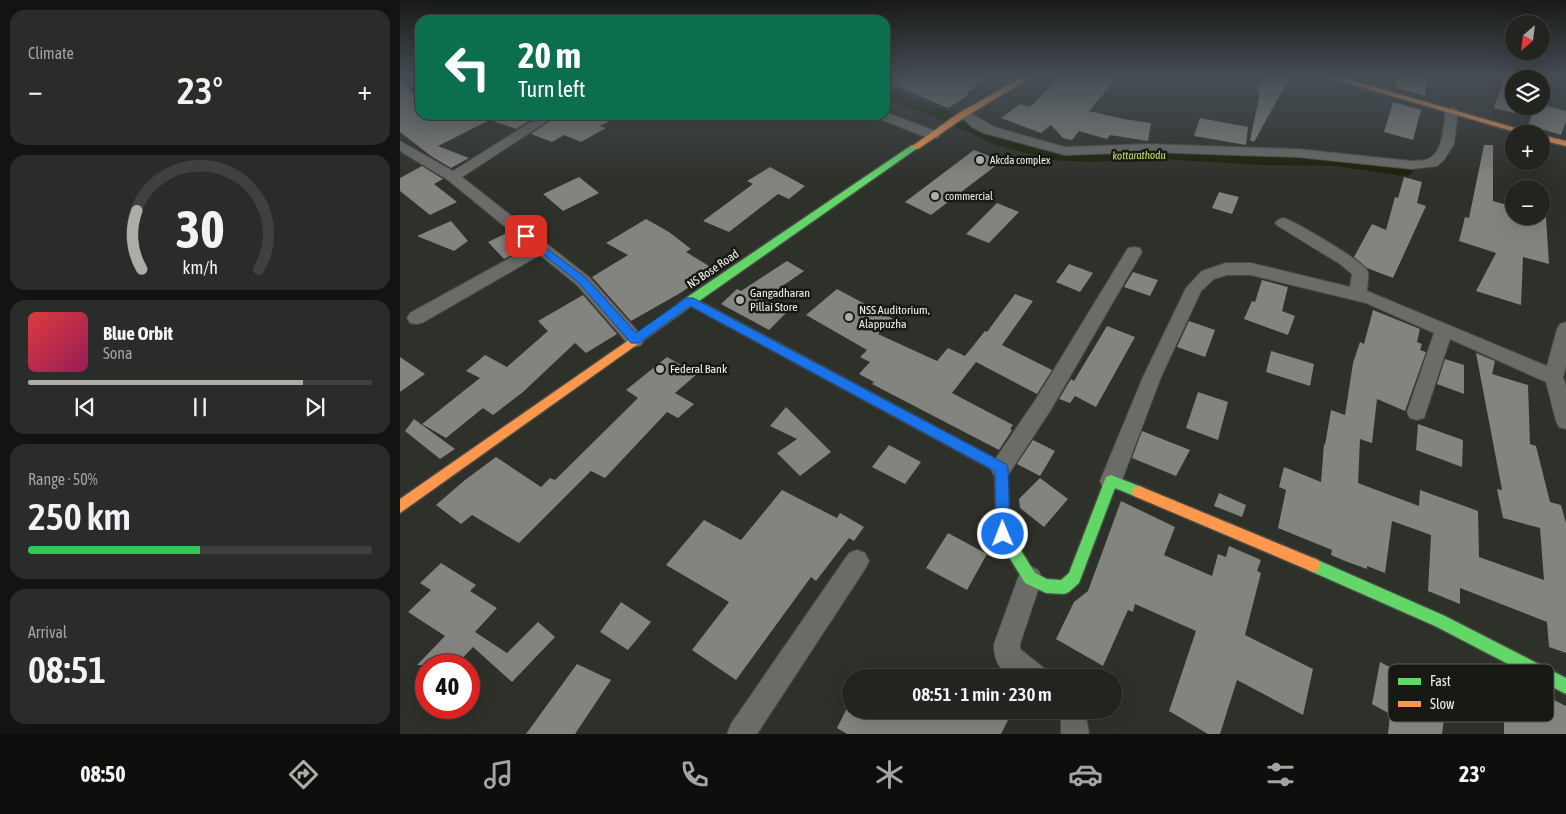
<!DOCTYPE html>
<html lang="en">
<head>
<meta charset="utf-8">
<style>
	:root { --surface:#222420; --page:#2a2c29; --text:#f1f3f6; --muted:#a2a4a5; --line:#3f413e; --accent:#abada7 }
	body { margin:0; font-family:"Asap Condensed",sans-serif; background:var(--page); color:var(--text); height:100vh; display:flex; flex-direction:column; font-size:19px; white-space:nowrap }
	* { box-sizing:border-box; margin:0 }
	p { font-size:16px; color:var(--muted) }
	.icon { flex:none; width:28px; height:28px; fill:none; stroke:currentColor; stroke-width:2; stroke-linecap:round; stroke-linejoin:round }
	.map { position:relative; flex:1; overflow:hidden }
	.details { display:flex; flex-direction:column; gap:10px; padding:10px; background:#131412; width:400px }
	.details>* { flex:none }
	.hud { position:absolute; left:15px; top:15px; width:475px; height:105px; border-radius:15px; box-shadow:0 5px 20px #0002,0 0 0 1px var(--line); background:#0b6e4f; color:#fff; overflow:hidden }
	.needle { width:32px; rotate:208deg }
	.buttons { position:absolute; left:1105px; top:15px; display:grid; gap:10px }
	.buttons a { display:grid; place-items:center; width:45px; height:45px; border-radius:50%; background:var(--surface); box-shadow:0 5px 20px #0002,0 0 0 1px var(--line); font-size:25px }
	.speed { position:absolute; left:15px; top:654px; display:flex; gap:10px; font-size:25px; font-weight:700; text-align:center }
	.speed>* { display:grid; place-content:center; width:65px; height:65px; border-radius:50%; background:var(--surface); box-shadow:0 5px 20px #0002,0 0 0 1px var(--line); line-height:1 }
	.speed .limit { border:8px solid #d22; background:#fff; color:#111 }
	.pin { position:absolute; display:grid; place-items:center; width:42px; height:42px; color:#fff; margin:-21px; border-radius:10px; box-shadow:0 2px 8px #0006 }
	.me { position:absolute; width:55px; margin:-28px; rotate:359deg; stroke-linejoin:round; filter:drop-shadow(0 0 4px #0008) }
	.turn { display:flex; align-items:center; gap:18px; height:105px; padding:0 20px; font-size:22px }
	.turn .icon { width:65px; height:65px; stroke-width:2.5 }
	.turn b { display:block; font-size:35px; line-height:42px }
	.big { font-size:38px; font-weight:600; line-height:1.1 }
	.details .card { flex:1; display:flex; flex-direction:column; justify-content:center; gap:8px; min-width:0; padding:0 18px; border-radius:15px; background:var(--page) }
	.details .dial { align-items:center; gap:0 }
	.dial svg { height:130px; overflow:visible; fill:none; stroke:var(--line); stroke-width:7; stroke-linecap:round; text-anchor:middle }
	.dial text { fill:var(--text); stroke:none }
	.song { display:flex; align-items:center; gap:15px }
	.cover { width:60px; height:60px; border-radius:8px; background:linear-gradient(135deg,hsl(0 70% 55%),hsl(330 70% 35%)) }
	.played { height:5px; border-radius:2px; background:linear-gradient(90deg,var(--accent) 80%,var(--line) 80%) }
	.keys { display:flex; justify-content:space-around; direction:ltr }
	.heat { display:flex; justify-content:space-between; align-items:center; font-size:28px; direction:ltr }
	.charge { height:8px; border-radius:4px; background:linear-gradient(90deg,#34c759 50%,var(--line) 0) }
	.trip { position:absolute; left:442px; top:669px; width:280px; height:50px; border-radius:25px; background:var(--surface); box-shadow:0 5px 20px #0002,0 0 0 1px var(--line); font-weight:600; line-height:50px; text-align:center }
	.dock { display:flex; height:80px; justify-content:space-around; align-items:center; background:#0e0e0d; color:var(--muted) }
	.dock .icon { width:35px; height:35px }
	.dock .active { color:var(--accent) }
	.dock b { font-size:22px; color:var(--text) }
	main { display:flex; flex:1; min-height:0 }
	.map>svg:first-child { display:block }
	.lines { fill:none; stroke-linecap:round; stroke-linejoin:round }
	.canal { fill:#1a2005; fill-rule:evenodd }
	.building { fill:#83847f }
	.street-casing { stroke:#4a4b47; stroke-width:2 }
	.fast-casing { stroke:#4a4b47; stroke-width:3 }
	.slow-casing { stroke:#4a4b47; stroke-width:3 }
	.street { fill:#6b6c68; fill-rule:evenodd }
	.fast { fill:#63d668; fill-rule:evenodd }
	.slow { fill:#ff974d; fill-rule:evenodd }
	.route { fill:#1a73e8; stroke:#114b97 }
	.poi-dot { fill:#abada7; stroke:#181915; stroke-width:2 }
	.labels { text-anchor:middle; stroke-width:5; stroke-linejoin:round; paint-order:stroke }
	.far-water-label { font-size:11px; font-style:italic; fill:#c7e263; stroke:#181915 }
	.far-poi-label { font-size:11px; fill:#eff1ea; stroke:#181915; text-anchor:start }
	.street-label { font-size:12px; fill:#eff1ea; stroke:#181915 }
	.poi-label { font-size:12px; fill:#eff1ea; stroke:#181915; text-anchor:start }
	.key { fill:#181915; stroke:#585a55; stroke-width:1 }
	.key-label { font-size:14px; fill:#eff1ea }
</style>
</head>
<body>
<main>
<section class="details">
<div class="card"><p>Climate</p>
<div class="heat"><a>−</a><b class="big">23°</b><a>+</a></div>
</div>
<div class="card dial"><svg viewBox="0 0 100 80">
<path d="M14 69A42 42 0 1 1 86 69"/>
<path d="M14 69A42 42 0 0 1 11 33" stroke="#abada7"/>
<text x="50" y="56" font-size="32" font-weight="700">30</text>
<text x="50" y="72" font-size="11">km/h</text>
</svg></div>
<div class="card">
<div class="song"><i class="cover"></i><div><b>Blue Orbit</b><p>Sona</p></div></div>
<div class="played"></div>
<div class="keys"><svg class="icon" aria-label="previous" viewBox="0 0 24 24"><path d="M18 5L8 12l10 7zM5 5v14"/></svg><svg class="icon" aria-label="pause" viewBox="0 0 24 24"><path d="M8 5v14M16 5v14"/></svg><svg class="icon" aria-label="next" viewBox="0 0 24 24"><path d="M6 5l10 7-10 7zM19 5v14"/></svg></div>
</div>
<div class="card"><p>Range · 50%</p><b class="big">250 km</b><div class="charge"></div></div>
<div class="card"><p>Arrival</p><b class="big">08:51</b></div>
</section>
<div class="map">
<svg width="1166" height="734" viewBox="0 0 1166 734">
	<rect width="100%" height="100%" fill="#2e302a"/>
	<g class="lines">
		<!-- canal -->
		<polygon class="canal" points="485,89 544,110 608,137 653,150 689,152 744,148 863,155 936,156 1004,166 1010,167 1013,171 1010,175 1004,176 936,166 863,165 744,158 689,162 652,160 596,145 532,116 485,99"/>
	</g>
	<!-- building -->
	<g class="building">
		<polygon points="0,77 20,103 20,115 138,115 116,129 90,120 38,146 69,158 51,168 31,156 0,132"/>
		<polygon points="485,77 588,77 566,93 569,95 548,108 485,81"/>
		<polygon points="660,77 718,77 689,111 724,119 751,123 748,141 710,135 707,139 679,131 672,140 663,138 651,125 641,133 601,118 620,104 630,107"/>
		<polygon points="865,77 890,77 854,142 850,140 860,93 856,92"/>
		<polygon points="998,77 1027,77 1025,96 996,88"/>
		<polygon points="1105,77 1114,77 1114,113 1094,108"/>
		<polygon points="993,102 1021,110 1013,140 984,132"/>
		<polygon points="1136,106 1147,106 1166,111 1166,121 1161,135 1128,125"/>
		<polygon points="159,115 221,115 200,126 206,128 181,142 164,135 152,142 131,134"/>
		<polygon points="800,118 848,127 846,145 794,136"/>
		<polygon points="1084,145 1093,145 1093,201 1114,207 1114,216 1146,217 1149,264 1123,257 1121,305 1076,291 1096,253 1059,241 1065,217 1069,218"/>
		<polygon points="574,150 602,161 531,215 505,202"/>
		<polygon points="22,166 43,179 34,184 57,202 30,215 0,191 0,178"/>
		<polygon points="370,167 405,186 389,199 378,194 329,232 303,221 353,184 347,181"/>
		<polygon points="179,177 199,193 163,211 143,194"/>
		<polygon points="1004,177 1022,182 1017,203 1026,206 993,278 967,268 954,257 972,224 986,230 995,197 998,198"/>
		<polygon points="819,192 839,197 832,214 812,208"/>
		<polygon points="597,203 619,212 589,243 566,234"/>
		<polygon points="246,219 269,232 291,249 286,252 314,269 282,292 231,321 192,277 228,255 206,243"/>
		<polygon points="51,221 68,241 54,251 17,236"/>
		<polygon points="109,232 127,247 104,259 88,242"/>
		<polygon points="387,261 404,271 362,300 387,312 369,330 321,304 337,289 341,291"/>
		<polygon points="669,264 693,273 680,292 656,282"/>
		<polygon points="733,272 758,280 750,296 724,287"/>
		<polygon points="862,280 888,287 882,311 895,316 888,335 844,319 852,301 855,302"/>
		<polygon points="437,289 493,319 478,334 537,361 548,348 565,356 585,331 587,332 615,294 633,301 602,345 652,370 637,394 576,362 552,393 613,425 610,429 612,430 599,450 472,384 474,382 459,374 470,362 460,357 467,350 406,315"/>
		<polygon points="183,295 217,334 186,353 175,343 123,392 93,415 83,408 46,438 22,424 80,378 66,371 85,355 107,367 148,331 138,321"/>
		<polygon points="973,310 1020,329 1017,342 1022,344 1020,350 1026,352 1005,411 977,399 972,443 960,439 958,483 1019,506 1020,490 1078,511 1079,557 1144,580 1140,528 1103,518 1097,489 1102,490 1076,353 1095,361 1092,374 1128,385 1130,444 1136,446 1150,502 1161,505 1166,523 1166,653 1149,647 1147,622 1060,588 1060,604 1028,591 1031,535 992,521 985,573 967,566 967,569 945,561 931,555 932,550 878,528 886,490 879,487 884,467 921,482 924,444 925,445 931,410 945,415 953,363 960,342 964,344"/>
		<polygon points="789,321 815,330 805,357 777,347"/>
		<polygon points="707,326 735,337 696,407 675,396 670,403 659,399 671,379 674,381"/>
		<polygon points="871,351 914,364 910,386 866,372"/>
		<polygon points="0,357 25,374 0,392"/>
		<polygon points="267,357 297,374 275,393 294,404 278,418 267,412 205,478 191,471 119,543 72,515 61,524 36,505 65,480 96,457 141,487 150,478 155,480 238,398 226,390"/>
		<polygon points="1045,359 1064,365 1064,394 1037,384"/>
		<polygon points="798,392 828,402 818,440 786,428"/>
		<polygon points="386,407 431,452 400,476 377,453 397,439 370,426"/>
		<polygon points="14,419 55,449 40,459 5,431"/>
		<polygon points="1018,424 1063,440 1062,467 1016,450"/>
		<polygon points="742,431 790,450 776,476 732,458"/>
		<polygon points="633,440 655,451 640,476 617,464"/>
		<polygon points="489,445 521,462 505,484 472,467"/>
		<polygon points="640,478 668,499 644,527 620,508 619,499"/>
		<polygon points="382,490 437,518 440,513 464,527 454,541 449,538 416,581 411,577 336,680 292,650 329,602 266,565 304,520 341,540"/>
		<polygon points="819,493 846,505 842,517 814,506"/>
		<polygon points="721,501 775,527 764,555 812,576 818,554 826,557 829,546 861,560 857,571 861,573 845,635 913,669 903,715 837,680 820,734 808,734 769,711 796,631 735,604 733,612 728,610 703,666 656,639 674,602 688,591"/>
		<polygon points="548,533 587,554 567,590 526,568"/>
		<polygon points="41,563 76,585 70,591 97,608 75,632 107,653 138,622 155,637 112,682 73,647 56,665 17,665 45,636 8,612 31,590 20,583"/>
		<polygon points="221,602 251,622 228,650 200,632"/>
		<polygon points="980,662 1047,696 1042,734 988,734 990,714 972,704"/>
		<polygon points="177,664 211,680 175,734 126,734"/>
		<polygon points="1103,674 1166,706 1166,734 1104,734 1104,713 1101,712"/>
		<polygon points="446,710 468,710 485,719 490,710 613,710 601,734 447,734 437,728"/>
	</g>
	<g class="lines">
		<defs>
			<g id="street">
				<polygon points="1126,77 1138,77 1137,79 1125,79"/>
				<path d="M1052 107 1058 111 1054 144 1044 160 1037 166 1012 169 898 157 749 152 665 155 584 133 572 127 559 114 565 110 594 127 665 147 749 144 898 149 1012 161C1017 160 1024 161 1028 159 1044 152 1043 125 1046 111Z"/>
				<polygon points="485,112 538,132 540,135 538,138 528,138 477,118 476,115 485,115"/>
				<polygon points="142,115 157,115 62,177 189,277 241,335 244,340 241,345 235,347 229,345 177,285 140,255 22,323 16,324 10,323 7,318 10,313 130,247 48,180 0,151 0,141 53,171"/>
				<path d="M883 218C895 221 965 262 968 272 969 277 967 285 967 291L1147 366 1157 329 1160 324 1166 322V366L1163 377 1166 386V429L1159 427 1156 421 1146 382 1050 339 1024 418 1017 420 1010 418 1007 412 1034 333 966 303 851 275H827L814 279 801 291 761 377 719 488 711 491 703 488 700 481 743 377 786 288 802 271 826 263H851L950 287 952 274 940 264 878 226 875 223 878 220Z"/>
				<polygon points="734,247 740,248 742,252 650,411 608,475 601,477 594,475 590,468 594,461 636,399 728,248"/>
				<polygon points="457,550 465,553 469,561 465,569 357,734 327,734 331,724 449,553"/>
				<path d="M630 566 638 570 642 578 620 644V649L645 669 649 678C622 678 594 681 594 644L618 578 622 570Z"/>
				<polygon points="658,710 685,710 689,734 661,734 661,717"/>
			</g>
			<g id="fast">
				<polygon points="512,145 519,147 299,301 605,464 607,468 610,533 635,573 647,579 661,580 669,573 706,477 711,475 744,488 746,492 744,496 739,498 715,488 679,583 669,592 664,594 646,593 625,583 598,539 596,534 595,471 291,306 266,324 258,324 257,321 286,298"/>
				<polygon points="913,558 1045,616 1166,678 1166,694 1035,626 908,570 906,565 908,560"/>
			</g>
			<g id="slow">
				<polygon points="623,77 632,77 565,117 518,149 511,147 559,113"/>
				<polygon points="927,77 939,77 1136,134 1122,134"/>
				<polygon points="1141,135 1166,141 1166,146 1141,140"/>
				<polygon points="262,317 267,321 266,324 0,513 0,499"/>
				<polygon points="739,486 918,560 920,565 918,570 913,572 734,496 732,492 734,488"/>
			</g>
		</defs>
		<!-- street casing -->
		<use href="#street" class="street-casing"/>
		<!-- fast casing -->
		<use href="#fast" class="fast-casing"/>
		<!-- slow casing -->
		<use href="#slow" class="slow-casing"/>
		<!-- street -->
		<use href="#street" class="street"/>
		<!-- fast -->
		<use href="#fast" class="fast"/>
		<!-- slow -->
		<use href="#slow" class="slow"/>
	</g>
	<!-- sky -->
	<linearGradient id="sky" x2="0" y2="1"><stop stop-color="#191a17"/><stop offset="0.43" stop-color="#464e55"/><stop offset="1" stop-color="#464e55" stop-opacity="0"/></linearGradient>
	<rect width="1166" height="180" fill="url(#sky)"/>
	<!-- route -->
	<polygon class="route" points="126,233 186,278 236,333 286,298 293,298 606,464 608,468 610,534 608,539 603,541 598,539 596,534 595,471 290,306 239,343 231,343 179,283 123,238 122,236"/>
	<!-- markers -->
	<g class="poi-dot">
		<circle cx="580" cy="160" r="5"/>
		<circle cx="535" cy="196" r="5"/>
		<circle cx="340" cy="300" r="5"/>
		<circle cx="449" cy="317" r="5"/>
		<circle cx="260" cy="369" r="5"/>
	</g>
	<g class="labels">
		<!-- far-water labels -->
		<g class="far-water-label">
			<text transform="translate(739 155) rotate(-1)" y="4">kottarathodu</text>
		</g>
		<!-- far-poi labels -->
		<g class="far-poi-label">
			<text x="590" y="164">Akcda complex</text>
			<text x="545" y="200">commercial</text>
		</g>
		<!-- street labels -->
		<g class="street-label">
			<text transform="translate(313 269) rotate(-34)" y="4">NS Bose Road</text>
		</g>
		<!-- poi labels -->
		<g class="poi-label">
			<text x="350" y="297">Gangadharan<tspan x="350" dy="14">Pillai Store</tspan></text>
			<text x="459" y="314">NSS Auditorium,<tspan x="459" dy="14">Alappuzha</tspan></text>
			<text x="270" y="373">Federal Bank</text>
		</g>
	</g>
	<!-- legend -->
	<rect x="988" y="664" width="166" height="58" rx="8" class="key"/>
	<rect x="998" y="678" width="23" height="7" fill="#63d668"/>
	<rect x="998" y="701" width="23" height="6" fill="#ff974d"/>
	<g class="key-label">
		<text x="1030" y="686">Fast</text>
		<text x="1030" y="709">Slow</text>
	</g>
</svg>
<div class="buttons">
<a><svg class="needle" viewBox="-14 -14 28 28"><path d="M0-13l5 13h-10z" fill="#e53935"/><path d="M0 13l5-13h-10z" fill="#a2a4a5"/></svg></a>
<a><svg class="icon" aria-label="layers" viewBox="0 0 24 24"><path d="M12 4l9 5-9 5-9-5zM3 14l9 5 9-5"/></svg></a>
<a>+</a>
<a>−</a>
</div>
<div class="speed"><div class="limit">40</div></div>
<div class="pin" style="left:126px;top:236px;background:#d93025"><svg class="icon" aria-label="arrive" viewBox="0 0 24 24"><path d="M6 21V4h12l-3 4 3 4H6"/></svg></div>
<svg class="me" style="left:603px;top:534px" viewBox="-20 -20 40 40"><circle r="17" fill="#1a73e8" stroke="#fff" stroke-width="3"/><path d="M0-11L8 9 0 5-8 9z" fill="#fff"/></svg>
<div class="trip">08:51 · 1 min · 230 m</div>
<div class="hud">
<div class="turn"><svg class="icon" aria-label="left" viewBox="0 0 24 24"><path d="M17 20v-9H6M10 6l-5 5 5 5"/></svg><div><b>20 m</b>Turn left</div></div>
</div>
</div>
</main>
<nav class="dock">
<b>08:50</b>
<svg class="icon active" aria-label="directions" viewBox="0 0 24 24"><path d="M12 3l9 9-9 9-9-9zM9 14v-3h6M13 9l2 2-2 2"/></svg>
<svg class="icon" aria-label="music" viewBox="0 0 24 24"><path d="M9 18V5l10-2v13"/><circle cx="6" cy="18" r="3"/><circle cx="16" cy="16" r="3"/></svg>
<svg class="icon" aria-label="phone" viewBox="0 0 24 24"><path d="M5 4h4l2 5-3 2q2 4 5 5l2-3 5 2v4C11 20 4 13 5 4z"/></svg>
<svg class="icon" aria-label="climate" viewBox="0 0 24 24"><path d="M12 3v18M4 7l16 10M4 17L20 7"/></svg>
<svg class="icon" aria-label="car" viewBox="0 0 24 24"><path d="M5 17H2v-5l4-1 3-4h7l3 4 3 1v5h-3M9 17h6M6 11h13"/><circle cx="7" cy="17" r="2"/><circle cx="17" cy="17" r="2"/></svg>
<svg class="icon" aria-label="filters" viewBox="0 0 24 24"><path d="M4 7h16M4 17h16"/><circle cx="9" cy="7" r="2"/><circle cx="15" cy="17" r="2"/></svg>
<b>23°</b>
</nav>
</body>
</html>
